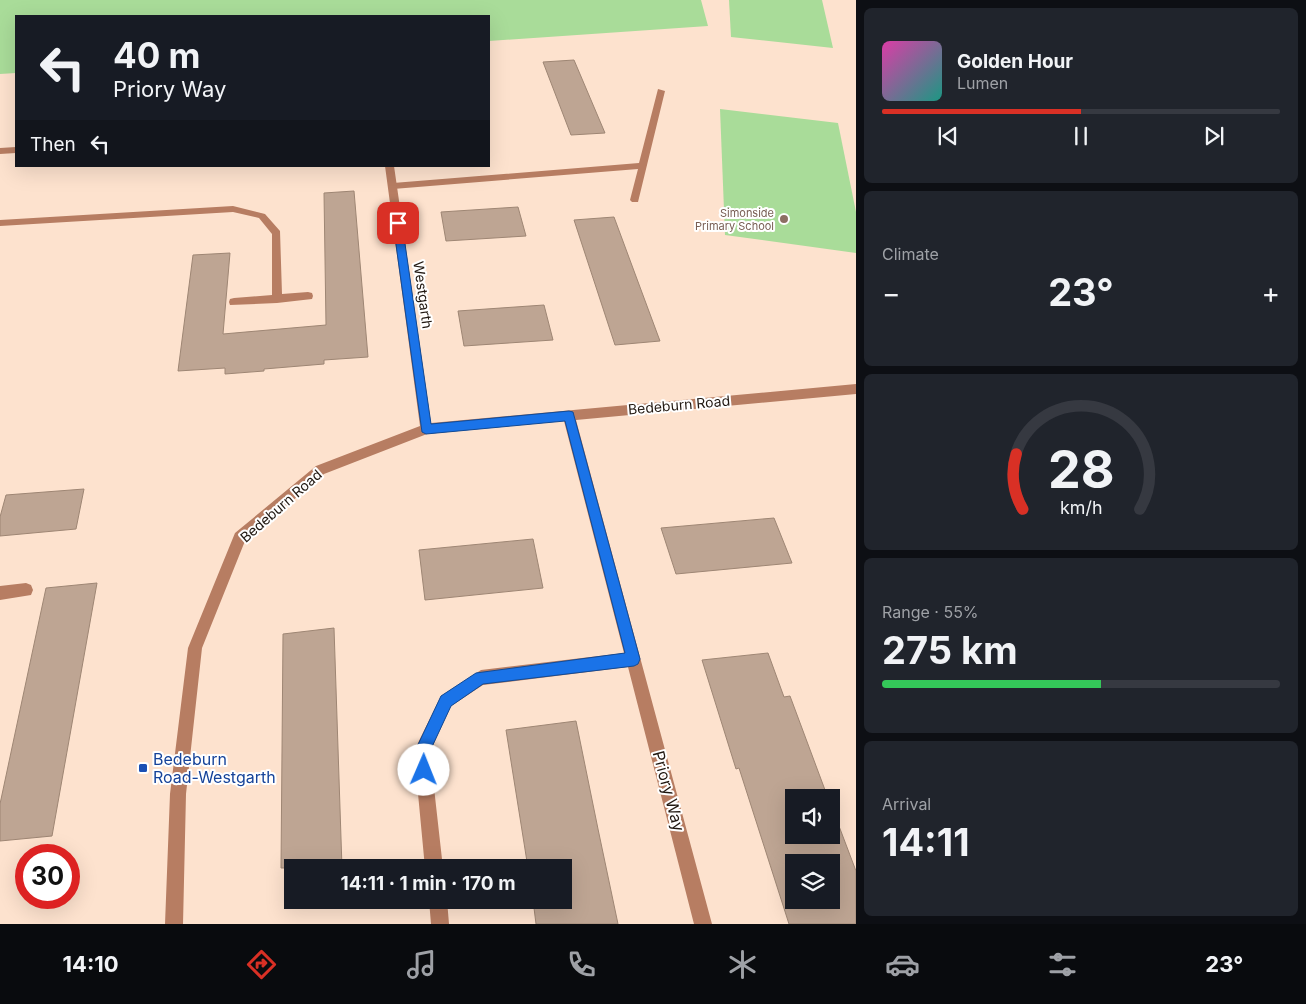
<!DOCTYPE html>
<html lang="en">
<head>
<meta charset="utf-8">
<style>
	:root { --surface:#171b24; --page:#20242c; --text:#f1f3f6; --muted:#9ea1a6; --line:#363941; --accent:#d93025 }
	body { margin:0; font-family:Inter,sans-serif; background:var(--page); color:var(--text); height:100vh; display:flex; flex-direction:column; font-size:19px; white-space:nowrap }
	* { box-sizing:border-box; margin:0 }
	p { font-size:16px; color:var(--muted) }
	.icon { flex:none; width:28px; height:28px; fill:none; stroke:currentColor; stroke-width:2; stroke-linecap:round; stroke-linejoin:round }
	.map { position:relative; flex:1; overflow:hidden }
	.sheet { display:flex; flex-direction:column; gap:8px; padding:8px; background:#0d0f14; width:450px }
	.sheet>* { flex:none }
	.hud { position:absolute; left:15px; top:15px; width:475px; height:152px; border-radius:0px; box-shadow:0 5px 20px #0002; background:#171b24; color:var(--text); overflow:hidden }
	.fabs { position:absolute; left:785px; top:789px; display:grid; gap:10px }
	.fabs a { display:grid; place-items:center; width:55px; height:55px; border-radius:0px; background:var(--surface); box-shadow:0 5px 20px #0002; font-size:25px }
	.speed { position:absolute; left:15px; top:844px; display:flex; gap:10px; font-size:25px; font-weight:700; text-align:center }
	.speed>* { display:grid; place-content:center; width:65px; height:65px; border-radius:50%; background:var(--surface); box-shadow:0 5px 20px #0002; line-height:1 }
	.speed .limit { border:8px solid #d22; background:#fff; color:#111 }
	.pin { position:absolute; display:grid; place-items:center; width:42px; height:42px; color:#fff; margin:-21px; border-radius:10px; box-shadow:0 2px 8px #0006 }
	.me { position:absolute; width:55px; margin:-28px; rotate:1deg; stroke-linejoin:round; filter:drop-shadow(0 0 4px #0008) }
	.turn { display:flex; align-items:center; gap:18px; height:105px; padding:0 15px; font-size:22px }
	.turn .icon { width:65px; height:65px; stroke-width:2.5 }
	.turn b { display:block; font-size:35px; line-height:42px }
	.then { display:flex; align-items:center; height:48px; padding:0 15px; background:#0003; gap:10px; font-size:19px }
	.big { font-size:38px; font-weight:700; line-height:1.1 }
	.sheet .card { flex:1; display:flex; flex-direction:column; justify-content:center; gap:8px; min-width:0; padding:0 18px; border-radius:8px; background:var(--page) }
	.sheet .dial { align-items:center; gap:0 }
	.dial svg { height:130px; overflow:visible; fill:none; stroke:var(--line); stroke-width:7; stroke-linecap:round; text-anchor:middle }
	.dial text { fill:var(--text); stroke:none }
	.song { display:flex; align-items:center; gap:15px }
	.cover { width:60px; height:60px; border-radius:8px; background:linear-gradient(135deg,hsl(320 70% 55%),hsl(170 70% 35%)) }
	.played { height:5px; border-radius:2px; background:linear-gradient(90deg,var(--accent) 50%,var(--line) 50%) }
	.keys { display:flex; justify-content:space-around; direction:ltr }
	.heat { display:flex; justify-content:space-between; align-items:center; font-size:28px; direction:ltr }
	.charge { height:8px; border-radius:4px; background:linear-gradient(90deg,#34c759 55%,var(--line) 0) }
	.trip { position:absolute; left:284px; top:859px; width:288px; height:50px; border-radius:0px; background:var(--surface); box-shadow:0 5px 20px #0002; font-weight:700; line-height:50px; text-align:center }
	.menu { display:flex; height:80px; justify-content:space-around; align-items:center; background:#090b0e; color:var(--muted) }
	.menu .icon { width:35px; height:35px }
	.menu .on { color:var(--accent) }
	.menu b { font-size:22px; color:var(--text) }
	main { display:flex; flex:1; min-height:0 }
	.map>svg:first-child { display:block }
	.green { fill:#a9dc99 }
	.building { fill:#bea593; stroke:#9e8674; fill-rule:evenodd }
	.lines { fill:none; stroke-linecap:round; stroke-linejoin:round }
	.service { fill:#b77d62; fill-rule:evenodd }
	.minor { fill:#b77d62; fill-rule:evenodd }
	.route { fill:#1a73e8; stroke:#114b97 }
	.education-dot { fill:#8d6e63; stroke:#fff; stroke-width:2 }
	.transit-dot { fill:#1a4fb4; stroke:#fff; stroke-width:2 }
	.labels { text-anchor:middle; stroke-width:4; stroke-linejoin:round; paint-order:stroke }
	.far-education-label { font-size:11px; fill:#785e54; stroke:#fff; text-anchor:end }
	.street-label { font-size:14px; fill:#201710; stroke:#fff }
	.near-transit-label { font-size:16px; fill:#164399; stroke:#fff; text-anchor:start }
	.near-street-label { font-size:16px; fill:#201710; stroke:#fff }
</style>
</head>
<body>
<main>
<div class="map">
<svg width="856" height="924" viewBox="0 0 856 924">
	<rect width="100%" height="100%" fill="#fde2ce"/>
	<!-- green -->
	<g class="green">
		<polygon points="0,0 701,0 708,26 489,41 489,16 16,16 16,73 0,74"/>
		<polygon points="729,0 822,0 833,48 731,37"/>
		<polygon points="720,109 838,123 856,212 856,253 725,235"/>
	</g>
	<!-- building -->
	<g class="building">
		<polygon points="574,60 605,133 571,135 543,62"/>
		<polygon points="354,191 368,357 324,360 324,364 264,369 264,371 225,374 225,368 178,371 193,255 230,253 223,334 326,325 324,193"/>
		<polygon points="518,207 526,236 446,241 441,212"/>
		<polygon points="614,217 634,271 660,341 615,345 574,220"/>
		<polygon points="544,305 553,340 464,346 458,311"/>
		<polygon points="84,489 76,529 0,536 0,517 6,495"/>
		<polygon points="774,518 792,563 676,574 661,528"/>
		<polygon points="533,539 543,588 425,600 419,550"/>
		<polygon points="97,583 52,836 0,841 0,804 46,588"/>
		<polygon points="334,628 342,868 281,868 283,634"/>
		<path d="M768 653 784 697 790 696 828 798H794V835H831V805L856 871V924H789L739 768 736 769 702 660ZM794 862H831V900H794Z"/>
		<polygon points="576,721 598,829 618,924 536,924 533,900 562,900 562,868 528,868 506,730"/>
	</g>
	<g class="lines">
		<!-- service -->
		<g class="service">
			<polygon points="658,89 665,91 638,202 632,202 630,200 638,169 393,189 388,186 393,183 639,163"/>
			<polygon points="233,206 265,214 280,231 282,294 308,292 312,293 313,296 312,299 277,303 230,305 229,302 230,299 234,298 272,295 272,234 259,218 233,212 0,226 0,220"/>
			<polygon points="26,583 31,585 33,590 31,595 0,600 0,586"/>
		</g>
		<!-- minor -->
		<g class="minor">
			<polygon points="16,147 16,153 0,154 0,148"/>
			<polygon points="385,166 394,166 431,423 856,384 856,394 576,420 712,924 694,924 628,667 483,685 451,706 430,752 443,868 425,868 414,751 441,696 481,670 624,653 564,421 427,434 324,474 245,541 202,648 186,794 183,924 165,924 170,794 188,648 235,533 316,466 420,426"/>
			<polygon points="429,900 447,900 449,924 431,924"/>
		</g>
	</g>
	<!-- route -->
	<polygon class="route" points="398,220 402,223 431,424 569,411 573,412 640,659 638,664 634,666 483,684 451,706 430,751 432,770 430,775 424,777 419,775 415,751 441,696 476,673 625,653 565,421 426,434 422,432 393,223"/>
	<!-- markers -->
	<circle class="education-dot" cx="784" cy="219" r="5"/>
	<rect class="transit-dot" x="138" y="763" width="10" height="10" rx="2.5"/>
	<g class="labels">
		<!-- far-education labels -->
		<g class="far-education-label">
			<text x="774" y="217">Simonside<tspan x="774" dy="13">Primary School</tspan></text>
		</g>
		<!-- street labels -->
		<g class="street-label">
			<text transform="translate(423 295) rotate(82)" y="5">Westgarth</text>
			<text transform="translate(679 405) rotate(-5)" y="5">Bedeburn Road</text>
			<text transform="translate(281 506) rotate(-41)" y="5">Bedeburn Road</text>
		</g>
		<!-- near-transit labels -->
		<g class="near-transit-label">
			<text x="153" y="765">Bedeburn<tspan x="153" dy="18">Road-Westgarth</tspan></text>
		</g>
		<!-- near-street labels -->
		<g class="near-street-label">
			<text transform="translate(669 791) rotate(75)" y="6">Priory Way</text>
		</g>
	</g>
</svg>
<div class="fabs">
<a><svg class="icon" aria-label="sound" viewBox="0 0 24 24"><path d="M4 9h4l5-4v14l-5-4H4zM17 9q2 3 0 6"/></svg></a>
<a><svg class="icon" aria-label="layers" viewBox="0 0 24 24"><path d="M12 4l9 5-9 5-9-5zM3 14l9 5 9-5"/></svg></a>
</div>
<div class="speed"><div class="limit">30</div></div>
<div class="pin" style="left:398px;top:223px;background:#d93025"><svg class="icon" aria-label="arrive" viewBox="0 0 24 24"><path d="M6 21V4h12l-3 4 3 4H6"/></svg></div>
<svg class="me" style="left:424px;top:770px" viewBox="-20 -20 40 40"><circle r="19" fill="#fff"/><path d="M0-13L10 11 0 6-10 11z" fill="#1a73e8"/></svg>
<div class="trip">14:11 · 1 min · 170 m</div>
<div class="hud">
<div class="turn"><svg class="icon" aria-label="left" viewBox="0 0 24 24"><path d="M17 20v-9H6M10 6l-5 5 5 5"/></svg><div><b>40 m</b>Priory Way</div></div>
<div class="then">Then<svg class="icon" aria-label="left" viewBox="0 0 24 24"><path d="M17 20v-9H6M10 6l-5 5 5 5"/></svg></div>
</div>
</div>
<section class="sheet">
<div class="card">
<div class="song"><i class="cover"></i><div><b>Golden Hour</b><p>Lumen</p></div></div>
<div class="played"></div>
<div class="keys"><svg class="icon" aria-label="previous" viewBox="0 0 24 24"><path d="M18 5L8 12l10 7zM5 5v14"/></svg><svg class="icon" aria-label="pause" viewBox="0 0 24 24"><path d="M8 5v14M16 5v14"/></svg><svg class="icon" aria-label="next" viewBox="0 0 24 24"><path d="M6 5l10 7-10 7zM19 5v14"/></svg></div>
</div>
<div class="card"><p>Climate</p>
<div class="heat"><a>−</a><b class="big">23°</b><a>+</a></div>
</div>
<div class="card dial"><svg viewBox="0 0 100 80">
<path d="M14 69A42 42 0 1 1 86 69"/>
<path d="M14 69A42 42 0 0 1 10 35" stroke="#d93025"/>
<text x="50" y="56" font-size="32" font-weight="700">28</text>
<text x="50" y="72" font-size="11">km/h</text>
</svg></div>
<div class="card"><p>Range · 55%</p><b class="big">275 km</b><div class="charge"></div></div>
<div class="card"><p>Arrival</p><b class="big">14:11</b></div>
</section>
</main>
<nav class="menu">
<b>14:10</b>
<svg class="icon on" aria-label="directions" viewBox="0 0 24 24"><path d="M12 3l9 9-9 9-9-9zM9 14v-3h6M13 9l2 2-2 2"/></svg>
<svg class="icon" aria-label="music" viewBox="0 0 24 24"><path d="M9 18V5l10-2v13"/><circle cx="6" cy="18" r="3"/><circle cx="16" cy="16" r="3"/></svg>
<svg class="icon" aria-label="phone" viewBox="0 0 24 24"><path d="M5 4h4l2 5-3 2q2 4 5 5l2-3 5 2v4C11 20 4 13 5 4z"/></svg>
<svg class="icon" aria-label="climate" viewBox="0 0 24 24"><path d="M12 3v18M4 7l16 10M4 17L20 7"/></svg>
<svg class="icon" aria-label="car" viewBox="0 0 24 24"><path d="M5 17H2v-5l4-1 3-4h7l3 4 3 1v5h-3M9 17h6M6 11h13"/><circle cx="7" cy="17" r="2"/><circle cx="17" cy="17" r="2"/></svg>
<svg class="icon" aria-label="filters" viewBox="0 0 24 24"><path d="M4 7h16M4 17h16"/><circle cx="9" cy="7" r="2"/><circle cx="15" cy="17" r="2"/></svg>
<b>23°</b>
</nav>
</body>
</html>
